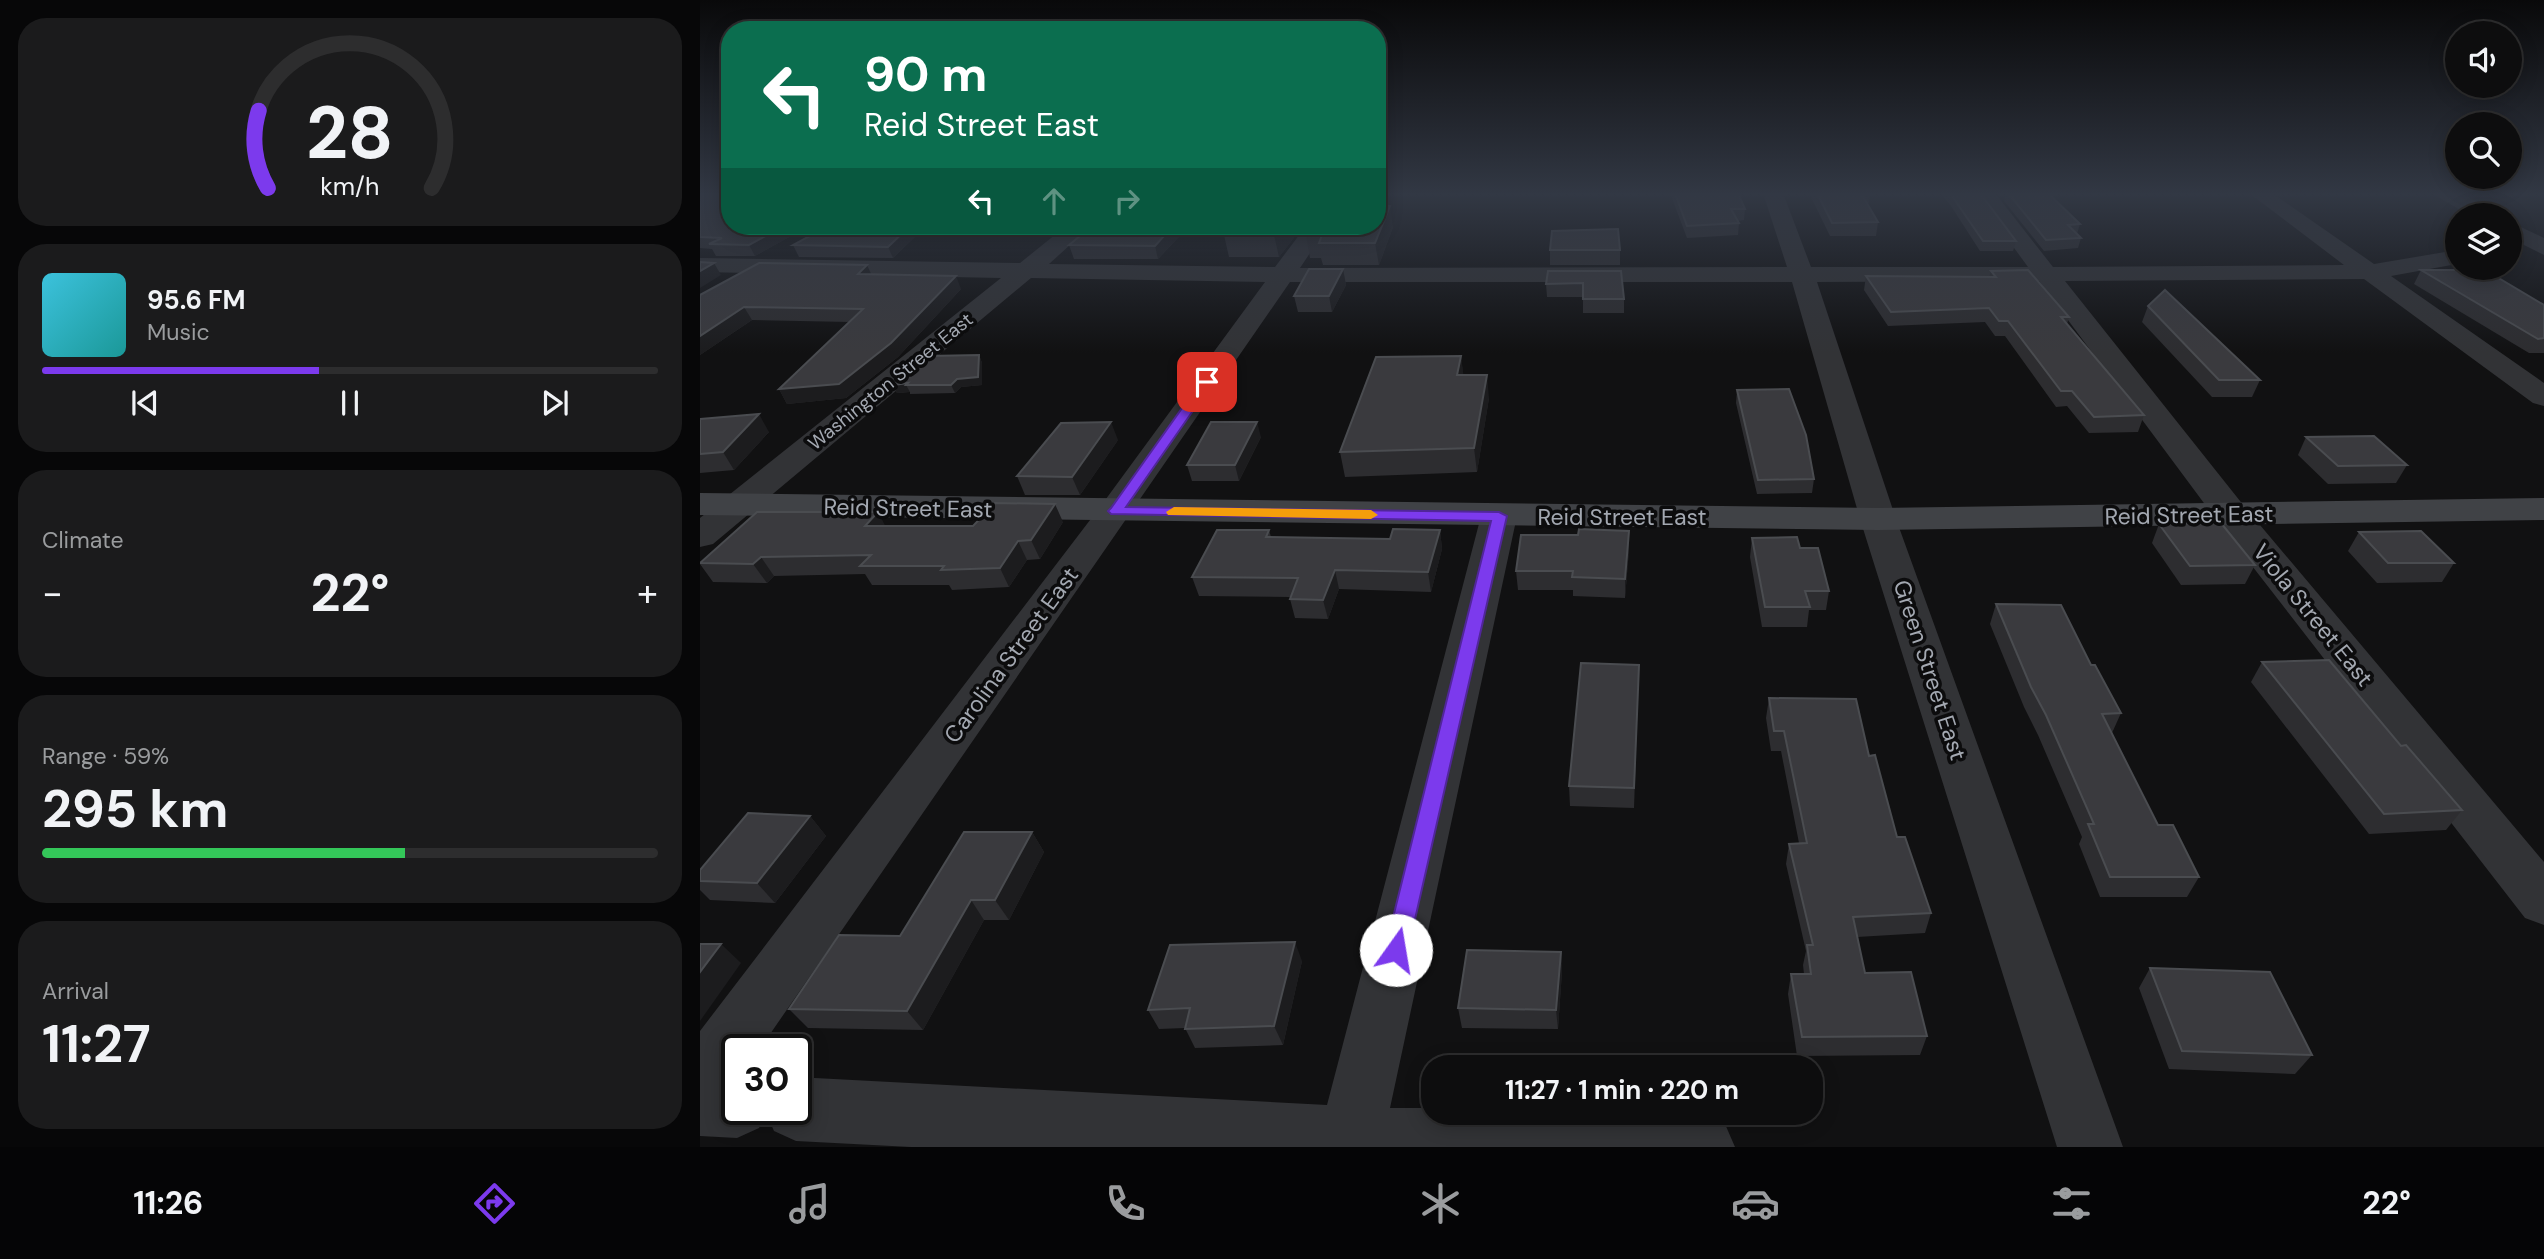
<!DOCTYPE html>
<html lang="en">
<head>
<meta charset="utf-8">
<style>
	:root { --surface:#0d0d0e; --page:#1b1b1c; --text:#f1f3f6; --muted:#9a9c9e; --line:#2d2d2e; --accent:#7c3aed }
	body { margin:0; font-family:"DM Sans",sans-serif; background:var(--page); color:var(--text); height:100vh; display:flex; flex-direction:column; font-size:26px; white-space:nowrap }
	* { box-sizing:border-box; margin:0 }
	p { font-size:23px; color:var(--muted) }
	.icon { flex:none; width:38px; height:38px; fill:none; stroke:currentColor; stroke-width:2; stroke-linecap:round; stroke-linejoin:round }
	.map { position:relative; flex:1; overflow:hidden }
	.side { display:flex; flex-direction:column; gap:18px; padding:18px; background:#070708; width:700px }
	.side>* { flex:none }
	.guide { position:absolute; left:21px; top:21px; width:665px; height:214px; border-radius:28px; box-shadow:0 4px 18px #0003,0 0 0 2px var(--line); background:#0b6e4f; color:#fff; overflow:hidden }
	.buttons { position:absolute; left:1745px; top:21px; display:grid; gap:14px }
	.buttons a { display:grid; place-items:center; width:77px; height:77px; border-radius:50%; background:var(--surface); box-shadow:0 4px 18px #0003,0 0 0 2px var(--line); font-size:35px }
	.speed { position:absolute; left:21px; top:1034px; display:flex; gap:14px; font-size:35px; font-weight:700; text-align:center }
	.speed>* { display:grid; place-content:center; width:91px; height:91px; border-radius:50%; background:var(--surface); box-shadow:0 4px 18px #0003,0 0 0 2px var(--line); line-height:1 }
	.speed .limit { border:4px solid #111; border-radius:10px; background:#fff; color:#111 }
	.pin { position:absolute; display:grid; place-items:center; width:60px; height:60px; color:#fff; margin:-30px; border-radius:14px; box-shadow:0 4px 10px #0006 }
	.me { position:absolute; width:77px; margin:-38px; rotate:13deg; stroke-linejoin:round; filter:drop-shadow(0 0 5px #0008) }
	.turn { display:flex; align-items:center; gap:24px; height:147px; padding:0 28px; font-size:32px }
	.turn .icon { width:91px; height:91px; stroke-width:2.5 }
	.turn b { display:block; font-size:49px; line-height:60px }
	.lanes { display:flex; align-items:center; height:66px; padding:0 28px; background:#0003; justify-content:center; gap:35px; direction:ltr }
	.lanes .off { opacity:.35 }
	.big { font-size:52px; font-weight:700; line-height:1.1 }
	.side .card { flex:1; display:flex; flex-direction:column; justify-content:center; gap:10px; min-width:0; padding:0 24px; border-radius:28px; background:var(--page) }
	.side .dial { align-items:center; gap:0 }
	.dial svg { height:182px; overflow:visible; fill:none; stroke:var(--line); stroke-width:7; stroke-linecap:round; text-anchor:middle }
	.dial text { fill:var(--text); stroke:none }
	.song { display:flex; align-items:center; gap:21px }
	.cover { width:84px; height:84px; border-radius:10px; background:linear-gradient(135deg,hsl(190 70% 55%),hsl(180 70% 35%)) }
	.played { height:7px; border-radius:4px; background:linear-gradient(90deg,var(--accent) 45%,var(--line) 45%) }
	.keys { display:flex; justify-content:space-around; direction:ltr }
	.heat { display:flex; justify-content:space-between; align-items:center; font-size:38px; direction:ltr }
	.charge { height:10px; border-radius:5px; background:linear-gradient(90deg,#34c759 59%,var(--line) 0) }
	.trip { position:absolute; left:721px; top:1055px; width:402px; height:70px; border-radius:28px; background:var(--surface); box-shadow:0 4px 18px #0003,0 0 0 2px var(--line); font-weight:700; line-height:70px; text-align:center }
	.tab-bar { display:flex; height:112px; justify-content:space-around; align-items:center; background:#050506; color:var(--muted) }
	.tab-bar .icon { width:49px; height:49px }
	.tab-bar .active { color:var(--accent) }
	.tab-bar b { font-size:32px; color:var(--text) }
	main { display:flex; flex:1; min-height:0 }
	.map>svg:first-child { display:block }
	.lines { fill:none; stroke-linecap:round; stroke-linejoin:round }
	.street { fill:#323336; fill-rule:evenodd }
	.secondary { fill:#404246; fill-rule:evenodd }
	.wall { fill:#2d2d30 }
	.shaded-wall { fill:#1c1c1e }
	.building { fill:#3a3a3e; stroke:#4a4c50; stroke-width:2 }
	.route { fill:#7c3aed; stroke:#51269a; stroke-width:2 }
	.slow { fill:#f59e0b }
	.labels { text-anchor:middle; stroke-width:7; stroke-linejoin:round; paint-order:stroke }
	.far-street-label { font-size:19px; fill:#a3a8b1; stroke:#0c0c0d }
	.street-label { font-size:23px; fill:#a3a8b1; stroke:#0c0c0d }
</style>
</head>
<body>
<main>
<section class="side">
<div class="card dial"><svg viewBox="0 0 100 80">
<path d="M14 69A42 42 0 1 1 86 69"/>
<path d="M14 69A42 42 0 0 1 10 35" stroke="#7c3aed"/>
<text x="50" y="56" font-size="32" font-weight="700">28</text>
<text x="50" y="72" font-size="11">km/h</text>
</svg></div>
<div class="card">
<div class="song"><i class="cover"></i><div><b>95.6 FM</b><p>Music</p></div></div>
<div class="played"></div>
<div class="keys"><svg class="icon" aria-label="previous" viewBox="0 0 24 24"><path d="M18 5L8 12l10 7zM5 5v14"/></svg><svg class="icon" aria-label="pause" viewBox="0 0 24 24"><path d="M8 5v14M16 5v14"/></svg><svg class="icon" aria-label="next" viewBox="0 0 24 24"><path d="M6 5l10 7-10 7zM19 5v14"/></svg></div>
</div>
<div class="card"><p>Climate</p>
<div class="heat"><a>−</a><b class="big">22°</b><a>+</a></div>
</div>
<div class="card"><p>Range · 59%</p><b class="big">295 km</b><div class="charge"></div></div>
<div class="card"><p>Arrival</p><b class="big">11:27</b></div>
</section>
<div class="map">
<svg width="1844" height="1147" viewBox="0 0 1844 1147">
	<rect width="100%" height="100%" fill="#111112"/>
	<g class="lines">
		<!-- street -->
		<g class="street">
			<polygon points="1063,193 1083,193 1111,267 1328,267 1274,193 1295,193 1353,267 1644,265 1549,193 1572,193 1674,264 1757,250 1757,264 1691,276 1844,383 1844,406 1833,403 1664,279 1365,281 1544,506 1844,862 1844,925 1825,918 1518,522 1339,281 1117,282 1196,519 1423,1147 1357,1147 1160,519 1092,282 590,282 59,1050 37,1050 37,1110 96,1110 96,1077 627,1105 781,516 786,508 799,505 812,508 817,516 690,1108 733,1108 733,1113 1002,1114 1025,1124 1035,1147 211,1147 96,1141 74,1131 66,1113 59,1128 37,1138 0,1136 0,1031 403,503 565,282 331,278 13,544 0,547 0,518 301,278 0,272 0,258 320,263 366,226 391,226 349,264 575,267 606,226 628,226 600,268 1087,267"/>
			<polygon points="1735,193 1760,193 1793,210 1796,215 1769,215 1738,197"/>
			<polygon points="1810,222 1844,238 1844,255 1810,238"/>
		</g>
		<!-- secondary -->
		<polygon class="secondary" points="0,493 1178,508 1844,498 1844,520 1178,530 0,515"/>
	</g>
	<!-- wall -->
	<g class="wall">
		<polygon points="0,193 109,226 55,256 16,256 12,249 0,248"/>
		<polygon points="970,193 1041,193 1041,198 1045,209 1044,220 1038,221 1039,223 1038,235 987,238"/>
		<polygon points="1109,193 1170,193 1169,203 1167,203 1178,222 1176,236 1130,236"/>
		<polygon points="1240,193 1280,193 1316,241 1313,251 1280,251 1251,206"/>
		<polygon points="1306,193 1348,193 1380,224 1377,234 1381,238 1378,248 1344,251 1304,201"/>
		<polygon points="128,226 218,226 221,231 193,258 99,257 93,245"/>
		<polygon points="489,226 458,259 374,259 369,245"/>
		<polygon points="531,226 603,226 579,257 529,257 524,235"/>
		<polygon points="693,227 679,265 623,265 621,258 610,258 606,235"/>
		<rect x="850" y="250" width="70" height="15"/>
		<polygon points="643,269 646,285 632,312 598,312 594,296"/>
		<polygon points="1721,270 1844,305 1844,353 1829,353 1714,284"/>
		<polygon points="848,271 924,299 924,313 883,313 883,297 847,297 846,284"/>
		<polygon points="1291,271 1369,317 1367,324 1444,415 1438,432 1389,433 1367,406 1356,407 1305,336 1295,336 1285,322 1188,326 1164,290 1166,276 1289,277"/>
		<polygon points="171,274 261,289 198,357 146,398 87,404 79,389 150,322 52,320 0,355 0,295"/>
		<polygon points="1448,306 1560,380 1552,397 1512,397 1442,322"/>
		<polygon points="279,355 282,363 282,385 261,387 255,393 210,394 210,392 197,393 193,385"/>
		<polygon points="761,356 763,375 789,398 777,472 645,477 640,452"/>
		<polygon points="1037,390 1114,479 1112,493 1057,494 1036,403"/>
		<polygon points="0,419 69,432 34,470 0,473"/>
		<polygon points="561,437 539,481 492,481 487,465"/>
		<polygon points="1606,437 1707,465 1696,483 1628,484 1598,455"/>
		<polygon points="418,440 380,495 325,495 317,476"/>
		<polygon points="363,522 340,559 327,560 309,587 252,590 249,585 172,585 165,574 74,576 67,583 13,582 0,564 0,562 186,526 273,526"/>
		<polygon points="1459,524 1555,565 1545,584 1481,585 1452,543"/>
		<polygon points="569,530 571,537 690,539 740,530 742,549 731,592 639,589 628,619 595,618 590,599 590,597 499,596 492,577"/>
		<polygon points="1659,532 1754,563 1742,582 1677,583 1648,551"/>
		<polygon points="1052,538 1129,591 1126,610 1109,610 1107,627 1062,627 1050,557"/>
		<polygon points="929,550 925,598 873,596 873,590 818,590 816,571"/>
		<polygon points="1296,604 1391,665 1421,713 1412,733 1458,825 1499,877 1487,897 1400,897 1379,844 1382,837 1338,735 1324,707 1290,624"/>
		<polygon points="1562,662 1701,746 1762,810 1746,830 1669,834 1551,682"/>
		<polygon points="939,665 934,808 870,806 869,786"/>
		<polygon points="1069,698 1169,756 1197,837 1231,913 1225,933 1157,937 1165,973 1227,1036 1220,1055 1097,1056 1088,994 1091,974 1104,974 1103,965 1106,951 1086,864 1089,844 1099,843 1081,751 1071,751 1066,718"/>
		<polygon points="110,816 126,836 75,903 10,900 0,890 0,870"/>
		<polygon points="332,832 344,852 309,920 284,920 223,1030 108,1028 89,1009 200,936"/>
		<polygon points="861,952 862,971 858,1029 762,1028 758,1008"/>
		<polygon points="602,961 583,1045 495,1048 485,1028 459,1029 448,1010"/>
		<polygon points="1450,968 1612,1055 1595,1074 1469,1069 1439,988"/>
	</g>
	<!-- shaded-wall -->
	<g class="shaded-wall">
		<polygon points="690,206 693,227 679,265 675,243"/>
		<polygon points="84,226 109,226 55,256 49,245"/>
		<polygon points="210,226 218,226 221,231 193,258 188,247"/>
		<polygon points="473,226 489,226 458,259 455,246"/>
		<polygon points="582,226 603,226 579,257 574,235"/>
		<polygon points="14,263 21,275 0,288 0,271"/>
		<polygon points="167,265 173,278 158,274"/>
		<polygon points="643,269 646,285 632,312 629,296"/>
		<polygon points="256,276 261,289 198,357 146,398 87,404 79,389"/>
		<polygon points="44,307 52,320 0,355 0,336"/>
		<polygon points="279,355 282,363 282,385 261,387 255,393 251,385"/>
		<polygon points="761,356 764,379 757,375"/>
		<polygon points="787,375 789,398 777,472 774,448"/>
		<polygon points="208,383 206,385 210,392 197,393 193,385"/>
		<polygon points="59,414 69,432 34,470 23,452"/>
		<polygon points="411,422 418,440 380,495 372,477"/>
		<polygon points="557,422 561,437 539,481 535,465"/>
		<polygon points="355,504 363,522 340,559 331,540"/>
		<polygon points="178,512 188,531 165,526"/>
		<polygon points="740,530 742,549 731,592 728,572"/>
		<polygon points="929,531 929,550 925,598 925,579"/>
		<polygon points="318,541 327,560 309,587 300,568"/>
		<polygon points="61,557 74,576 67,583 53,564"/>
		<polygon points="635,570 639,589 628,619 623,600"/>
		<polygon points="110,816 126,836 75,903 57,883"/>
		<polygon points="332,832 344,852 309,920 295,900"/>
		<polygon points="271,900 284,920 223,1030 207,1011"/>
		<polygon points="595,942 602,961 583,1045 574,1026"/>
		<polygon points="21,944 41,963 0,1021 0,972"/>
		<polygon points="861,952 862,971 858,1029 856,1010"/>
	</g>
	<!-- building -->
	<g class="building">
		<polygon points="6,193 30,193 30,226 84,226 49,245 9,244 22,238 0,237 0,195"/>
		<polygon points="975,193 1038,193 1045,209 1031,209 1039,223 987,226"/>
		<polygon points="1117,193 1161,193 1178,222 1132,223"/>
		<polygon points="1250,193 1280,193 1316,241 1283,241"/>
		<polygon points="1308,193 1348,193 1380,224 1368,225 1381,238 1346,240"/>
		<polygon points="677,206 690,206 675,243 619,243 622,235 606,235 613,226 677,226"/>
		<polygon points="128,226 210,226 188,247 93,245"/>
		<polygon points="392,226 473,226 455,246 369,245"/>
		<polygon points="531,226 582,226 574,235 524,235"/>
		<polygon points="918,229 920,250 850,250 852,231"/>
		<polygon points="0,262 14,263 0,271"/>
		<polygon points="59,263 167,265 158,274 256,276 191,343 139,384 79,389 163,309 44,307 0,336 0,295"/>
		<polygon points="609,269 643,269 629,296 594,296"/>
		<polygon points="1328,270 1369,317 1361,317 1444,415 1394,417 1372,391 1361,391 1308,321 1299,321 1289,308 1191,312 1166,276 1296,277 1291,271"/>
		<polygon points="1721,270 1785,270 1844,305 1844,338 1838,339"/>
		<polygon points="848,271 921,271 924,299 883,299 883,283 846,284"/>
		<polygon points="1465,290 1560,380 1519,380 1448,306"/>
		<polygon points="279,355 278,377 257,379 251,385 206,385 208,383 193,385 228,356"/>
		<polygon points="761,356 757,375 787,375 774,448 640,452 676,357"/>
		<polygon points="1089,389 1106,435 1114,479 1058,480 1037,390"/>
		<polygon points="59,414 23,452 0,454 0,419"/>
		<polygon points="411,422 372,477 317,476 361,423"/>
		<polygon points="511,422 557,422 535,465 487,465"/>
		<polygon points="1674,436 1707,465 1638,466 1606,437"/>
		<polygon points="295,503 355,504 331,540 318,541 300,568 241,570 244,566 160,566 171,555 61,557 53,564 0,563 57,512 178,512 165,526 273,526"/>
		<polygon points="1521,523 1555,565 1490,566 1459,524"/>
		<polygon points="693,529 740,530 728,572 635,570 623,600 590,599 598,578 492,577 517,530 569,530 566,537 690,539"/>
		<polygon points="879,529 929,531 925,579 872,577 873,571 816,571 821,535 878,535"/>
		<polygon points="1721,531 1754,563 1688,563 1659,532"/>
		<polygon points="1097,537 1100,548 1118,548 1129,591 1105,591 1110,607 1065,607 1052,538"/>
		<polygon points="1296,604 1361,605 1391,665 1395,665 1421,713 1402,714 1458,825 1473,825 1499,877 1410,877 1388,824 1394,824 1346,715 1331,687"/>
		<polygon points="1629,660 1701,746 1706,745 1762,810 1684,814 1562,662"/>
		<polygon points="881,663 939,665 934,788 869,786"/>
		<polygon points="1069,698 1156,699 1169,756 1175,755 1197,837 1205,837 1231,913 1153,917 1165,973 1211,972 1227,1036 1102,1037 1091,974 1111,974 1107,945 1113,945 1089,844 1107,843 1084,731 1074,731"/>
		<polygon points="48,813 110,816 57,883 0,881 0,870"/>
		<polygon points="264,832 332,832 295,900 271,900 207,1011 89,1009 139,935 200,936"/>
		<polygon points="595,942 574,1026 485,1029 490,1008 448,1010 470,945"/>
		<polygon points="0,944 21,944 0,972"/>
		<polygon points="767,950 861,952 856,1010 758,1008"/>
		<polygon points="1450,968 1570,972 1612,1055 1482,1051"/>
	</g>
	<!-- sky -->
	<linearGradient id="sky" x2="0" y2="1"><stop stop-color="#09090a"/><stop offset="0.55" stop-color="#323844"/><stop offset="1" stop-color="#323844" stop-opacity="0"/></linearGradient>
	<rect width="1844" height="353" fill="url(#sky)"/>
	<!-- route -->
	<polygon class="route" points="507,379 513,382 426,507 799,512 807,516 708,950 705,957 696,960 688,957 685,950 791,521 411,514 408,511 411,508 502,380"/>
	<!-- slow -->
	<polygon class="slow" points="474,507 671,510 678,515 671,519 468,515 466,512"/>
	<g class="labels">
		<!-- far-street labels -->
		<g class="far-street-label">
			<text transform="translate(190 381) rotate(-39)" y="7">Washington Street East</text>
		</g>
		<!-- street labels -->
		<g class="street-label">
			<text transform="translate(208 508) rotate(1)" y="8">Reid Street East</text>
			<text transform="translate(1489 515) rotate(-1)" y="8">Reid Street East</text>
			<text x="922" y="525">Reid Street East</text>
			<text transform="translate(1613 615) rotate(51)" y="8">Viola Street East</text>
			<text transform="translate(311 655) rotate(-54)" y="8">Carolina Street East</text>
			<text transform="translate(1230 670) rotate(72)" y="8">Green Street East</text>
		</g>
	</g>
</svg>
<div class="buttons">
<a><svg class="icon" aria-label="sound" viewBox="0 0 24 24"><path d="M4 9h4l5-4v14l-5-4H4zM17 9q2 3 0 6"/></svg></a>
<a><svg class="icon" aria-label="search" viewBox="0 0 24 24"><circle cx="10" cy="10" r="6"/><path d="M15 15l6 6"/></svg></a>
<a><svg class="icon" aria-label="layers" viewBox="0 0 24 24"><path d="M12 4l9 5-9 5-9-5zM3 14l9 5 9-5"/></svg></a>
</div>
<div class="speed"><div class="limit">30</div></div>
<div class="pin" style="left:507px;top:382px;background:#d93025"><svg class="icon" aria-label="arrive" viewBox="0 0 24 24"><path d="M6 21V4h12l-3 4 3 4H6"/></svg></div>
<svg class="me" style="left:696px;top:950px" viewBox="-20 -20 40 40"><circle r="19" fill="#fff"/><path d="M0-13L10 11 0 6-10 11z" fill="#7c3aed"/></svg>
<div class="trip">11:27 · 1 min · 220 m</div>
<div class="guide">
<div class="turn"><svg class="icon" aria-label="left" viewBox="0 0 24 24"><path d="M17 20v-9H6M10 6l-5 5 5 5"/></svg><div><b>90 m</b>Reid Street East</div></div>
<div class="lanes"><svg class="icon" aria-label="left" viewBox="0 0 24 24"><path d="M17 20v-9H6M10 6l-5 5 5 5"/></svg><svg class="icon off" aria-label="ahead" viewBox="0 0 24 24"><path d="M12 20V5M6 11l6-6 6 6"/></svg><svg class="icon off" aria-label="right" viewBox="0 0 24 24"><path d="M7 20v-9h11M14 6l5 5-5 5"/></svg></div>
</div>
</div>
</main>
<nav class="tab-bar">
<b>11:26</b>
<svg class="icon active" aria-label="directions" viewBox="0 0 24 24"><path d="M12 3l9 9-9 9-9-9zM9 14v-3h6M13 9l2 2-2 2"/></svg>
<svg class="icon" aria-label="music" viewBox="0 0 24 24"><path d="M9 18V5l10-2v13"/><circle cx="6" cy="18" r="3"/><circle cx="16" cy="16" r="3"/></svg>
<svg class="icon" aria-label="phone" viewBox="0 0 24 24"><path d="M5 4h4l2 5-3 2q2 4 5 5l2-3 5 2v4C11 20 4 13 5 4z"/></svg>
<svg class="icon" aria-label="climate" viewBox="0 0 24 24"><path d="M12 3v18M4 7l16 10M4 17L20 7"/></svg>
<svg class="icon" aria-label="car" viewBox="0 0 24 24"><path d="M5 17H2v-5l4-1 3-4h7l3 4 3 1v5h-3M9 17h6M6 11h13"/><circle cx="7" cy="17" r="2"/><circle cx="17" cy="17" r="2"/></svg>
<svg class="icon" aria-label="filters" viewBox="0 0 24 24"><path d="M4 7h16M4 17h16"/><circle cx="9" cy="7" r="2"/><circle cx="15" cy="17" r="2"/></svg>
<b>22°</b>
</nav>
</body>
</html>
